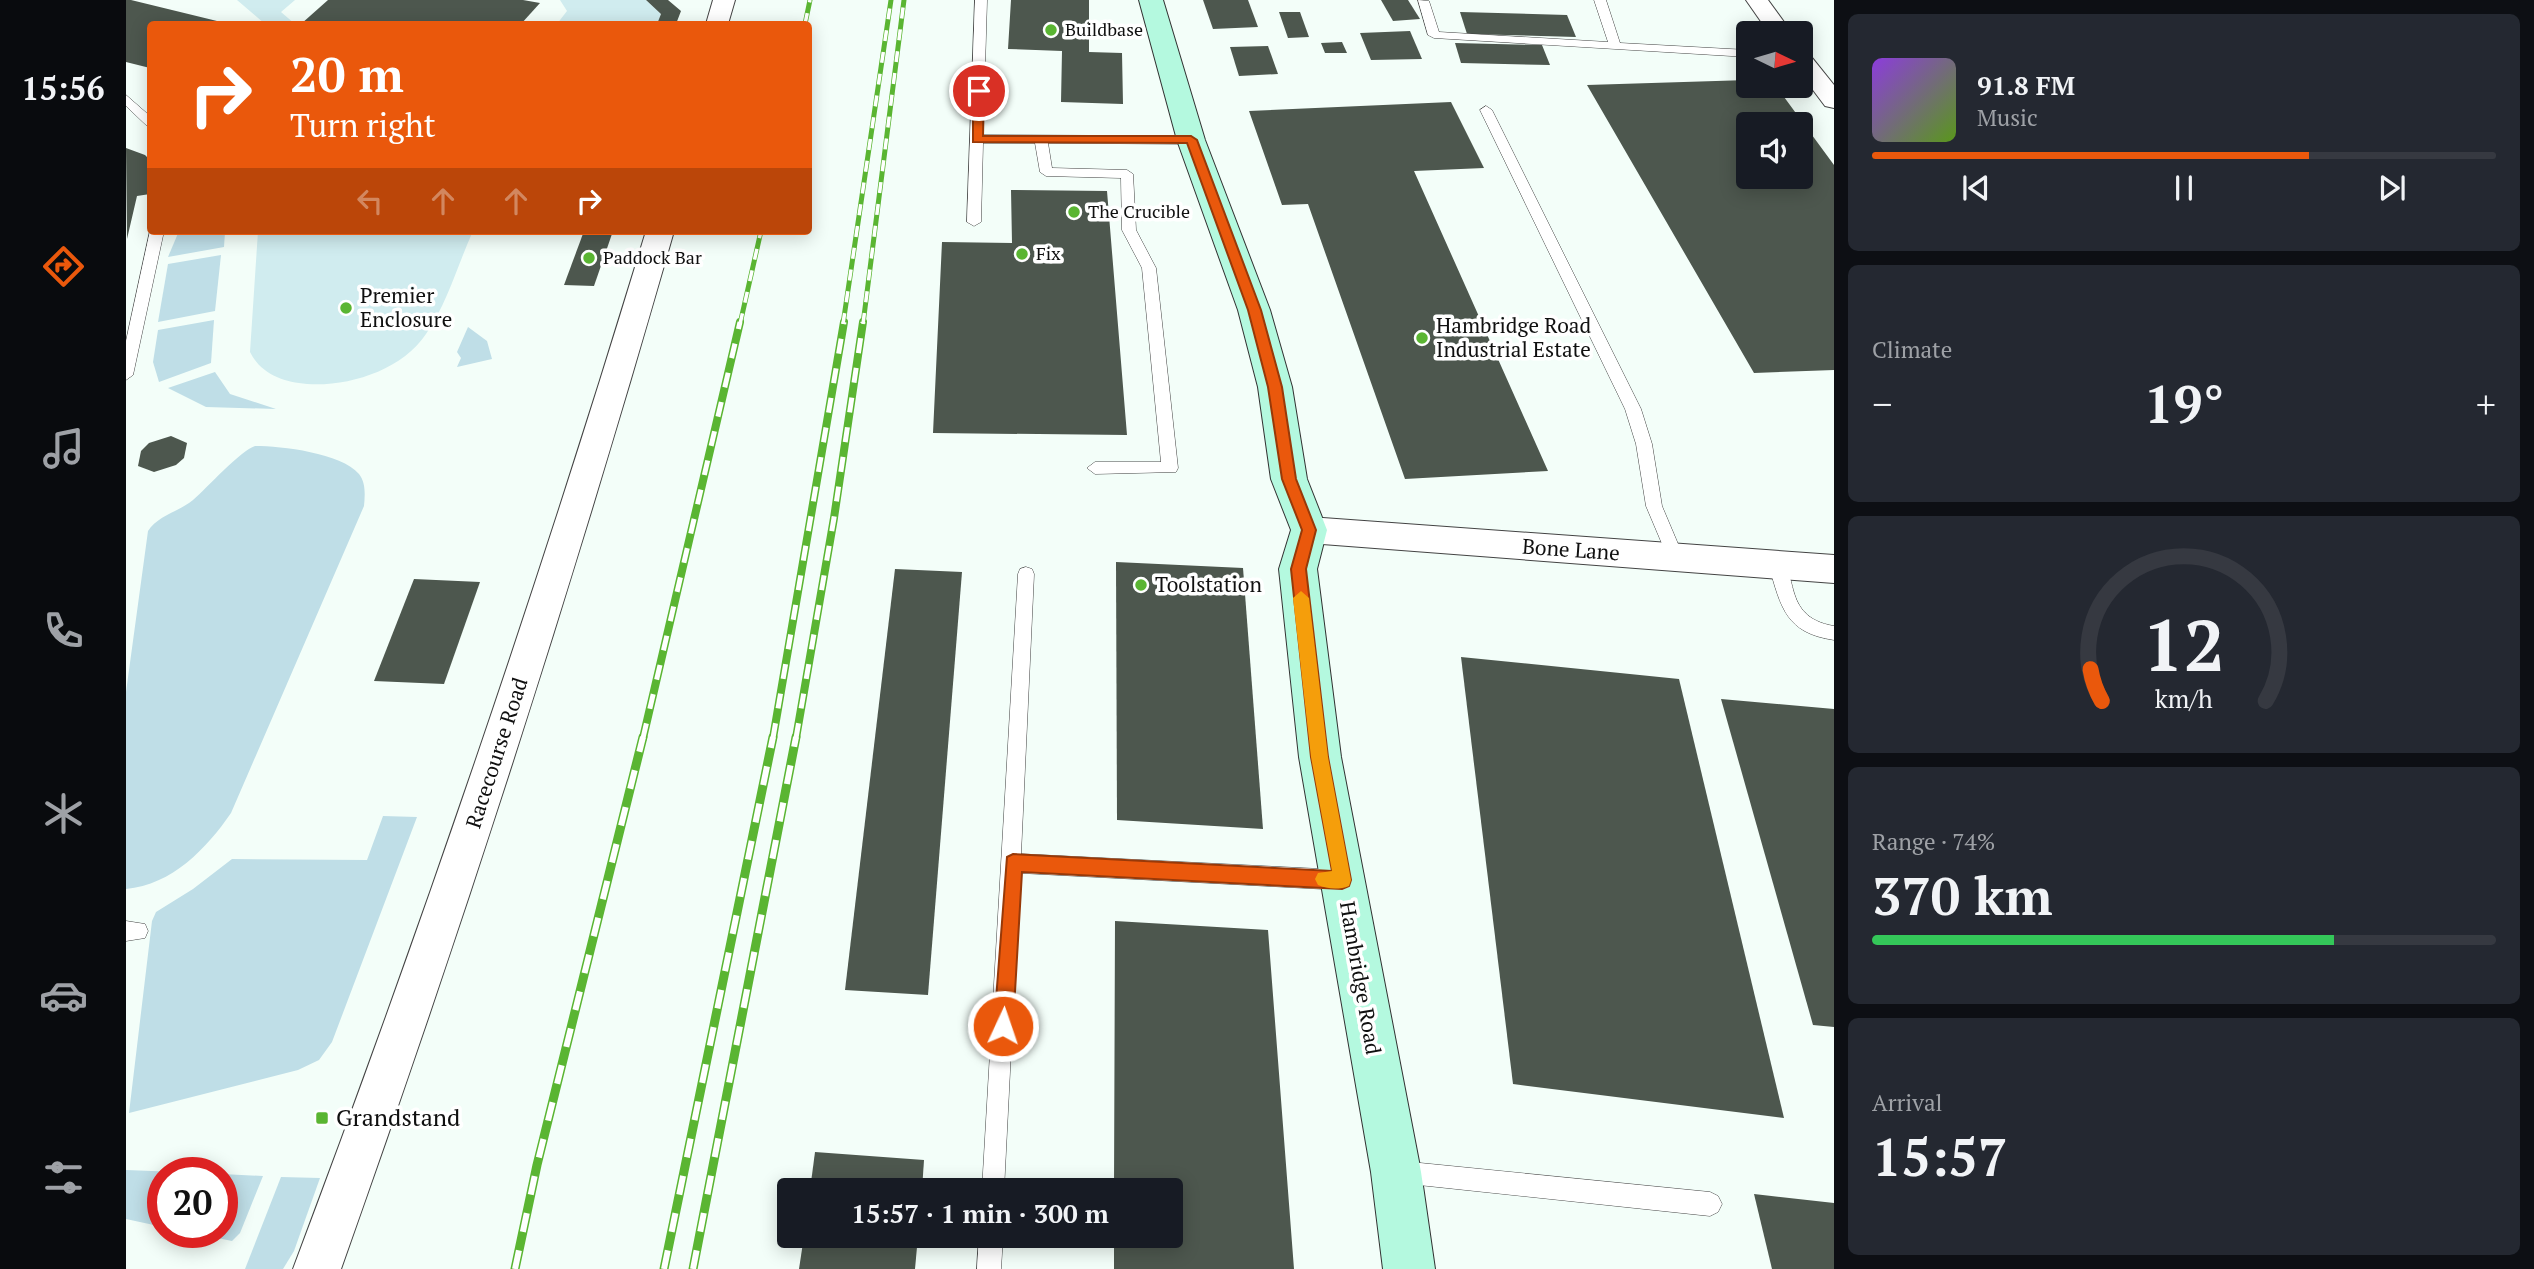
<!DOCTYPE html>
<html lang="en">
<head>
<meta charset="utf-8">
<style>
	:root { --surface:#171b24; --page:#242831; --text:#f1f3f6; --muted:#9ea1a6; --line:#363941; --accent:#ea580c }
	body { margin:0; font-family:"PT Serif",serif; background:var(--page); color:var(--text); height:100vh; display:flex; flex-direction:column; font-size:26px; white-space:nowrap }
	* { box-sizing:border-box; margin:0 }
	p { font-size:23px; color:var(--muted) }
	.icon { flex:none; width:38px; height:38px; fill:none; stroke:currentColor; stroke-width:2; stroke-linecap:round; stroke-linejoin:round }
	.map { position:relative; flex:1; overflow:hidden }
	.panel { display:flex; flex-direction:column; gap:14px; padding:14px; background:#0d0f14; width:700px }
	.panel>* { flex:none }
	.top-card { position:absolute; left:21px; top:21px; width:665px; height:214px; border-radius:7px; box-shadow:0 4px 18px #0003; background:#ea580c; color:#fff; overflow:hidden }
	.needle { width:46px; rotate:95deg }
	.tools { position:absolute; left:1610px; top:21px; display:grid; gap:14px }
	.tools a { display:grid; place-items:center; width:77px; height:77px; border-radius:7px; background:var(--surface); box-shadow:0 4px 18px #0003; font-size:35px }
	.speed { position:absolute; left:21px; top:1157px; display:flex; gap:14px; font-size:35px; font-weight:700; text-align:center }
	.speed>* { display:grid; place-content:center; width:91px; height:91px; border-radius:50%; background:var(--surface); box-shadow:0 4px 18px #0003; line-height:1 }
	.speed .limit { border:10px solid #d22; background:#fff; color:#111 }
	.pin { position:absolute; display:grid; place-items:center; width:60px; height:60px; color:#fff; margin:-30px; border:4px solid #fff; border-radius:50%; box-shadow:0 2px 7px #0007 }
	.me { position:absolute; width:77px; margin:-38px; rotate:3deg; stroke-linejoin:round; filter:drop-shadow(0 0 5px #0008) }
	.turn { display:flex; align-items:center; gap:24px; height:147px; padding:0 28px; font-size:32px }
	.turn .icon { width:91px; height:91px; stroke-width:2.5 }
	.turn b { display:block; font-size:49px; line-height:60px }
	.lanes { display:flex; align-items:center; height:66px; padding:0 28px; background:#0003; justify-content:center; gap:35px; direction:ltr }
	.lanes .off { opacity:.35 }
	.big { font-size:52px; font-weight:600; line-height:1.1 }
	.panel .tile { flex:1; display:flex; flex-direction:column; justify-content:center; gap:10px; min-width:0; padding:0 24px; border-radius:10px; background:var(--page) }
	.panel .dial { align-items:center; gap:0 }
	.dial svg { height:182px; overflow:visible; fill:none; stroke:var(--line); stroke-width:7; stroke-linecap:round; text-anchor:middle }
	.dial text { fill:var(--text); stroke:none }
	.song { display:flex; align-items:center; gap:21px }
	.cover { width:84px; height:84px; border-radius:10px; background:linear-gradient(135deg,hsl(270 70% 55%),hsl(90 70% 35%)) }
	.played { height:7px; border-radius:4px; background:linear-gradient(90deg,var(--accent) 70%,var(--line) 70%) }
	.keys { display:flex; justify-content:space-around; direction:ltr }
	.heat { display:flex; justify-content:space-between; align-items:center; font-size:38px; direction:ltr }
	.charge { height:10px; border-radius:5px; background:linear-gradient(90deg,#34c759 74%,var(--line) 0) }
	.trip { position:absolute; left:651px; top:1178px; width:406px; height:70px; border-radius:7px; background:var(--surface); box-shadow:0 4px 18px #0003; font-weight:600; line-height:70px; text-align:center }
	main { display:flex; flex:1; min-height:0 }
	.tabs { display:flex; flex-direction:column; width:126px; justify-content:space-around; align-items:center; background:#090b0e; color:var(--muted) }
	.tabs .icon { width:49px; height:49px }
	.tabs .current { color:var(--accent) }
	.tabs b { font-size:32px; color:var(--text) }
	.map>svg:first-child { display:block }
	.green { fill:#bfdee7 }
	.pitch { fill:#d0ecef }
	.building { fill:#4d574e; fill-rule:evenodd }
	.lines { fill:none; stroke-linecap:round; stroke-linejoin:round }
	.lane-casing { stroke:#434343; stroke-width:1 }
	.street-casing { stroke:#434343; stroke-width:2 }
	.secondary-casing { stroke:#323232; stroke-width:2 }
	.lane { fill:#fff; fill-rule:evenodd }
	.street { fill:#fff; fill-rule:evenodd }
	.secondary { fill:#b4f9df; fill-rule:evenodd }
	.rail-far2-casing { stroke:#5ab532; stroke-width:5 }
	.rail-far1-casing { stroke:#5ab532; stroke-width:8 }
	.rail-casing { stroke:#5ab532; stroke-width:9 }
	.rail-far2 { stroke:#fff; stroke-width:3.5; stroke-dasharray:11; stroke-linecap:butt }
	.rail-far1 { stroke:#fff; stroke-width:5; stroke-dasharray:15; stroke-linecap:butt }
	.rail { stroke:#fff; stroke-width:6; stroke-dasharray:19; stroke-linecap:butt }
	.route { fill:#ea580c; stroke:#983908; stroke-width:2 }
	.slow { fill:#f59e0b }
	.poi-dot { fill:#5ab532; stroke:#fff; stroke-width:2.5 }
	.labels { text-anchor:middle; stroke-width:7; stroke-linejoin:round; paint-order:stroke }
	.far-poi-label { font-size:18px; fill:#101010; stroke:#fff; text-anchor:start }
	.poi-label { font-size:21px; fill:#101010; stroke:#fff; text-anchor:start }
	.street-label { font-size:21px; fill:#101010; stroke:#fff }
	.near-poi-label { font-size:24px; fill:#101010; stroke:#fff; text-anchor:start }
</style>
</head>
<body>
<main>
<nav class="tabs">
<b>15:56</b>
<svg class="icon current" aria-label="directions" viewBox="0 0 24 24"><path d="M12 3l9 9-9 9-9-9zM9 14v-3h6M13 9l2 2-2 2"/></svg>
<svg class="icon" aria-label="music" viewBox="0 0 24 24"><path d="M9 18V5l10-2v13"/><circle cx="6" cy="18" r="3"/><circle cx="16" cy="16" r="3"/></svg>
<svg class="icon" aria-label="phone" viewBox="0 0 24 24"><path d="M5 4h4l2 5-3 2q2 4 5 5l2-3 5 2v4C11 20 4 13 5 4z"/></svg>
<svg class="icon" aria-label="climate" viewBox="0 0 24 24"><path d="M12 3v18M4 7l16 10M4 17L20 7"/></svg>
<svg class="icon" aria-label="car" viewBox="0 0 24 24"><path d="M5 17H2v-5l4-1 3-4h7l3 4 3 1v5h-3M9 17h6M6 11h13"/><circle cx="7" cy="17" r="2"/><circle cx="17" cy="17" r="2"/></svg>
<svg class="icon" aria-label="filters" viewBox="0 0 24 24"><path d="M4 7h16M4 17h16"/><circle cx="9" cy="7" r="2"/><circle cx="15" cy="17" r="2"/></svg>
</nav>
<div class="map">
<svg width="1708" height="1269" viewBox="0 0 1708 1269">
	<rect width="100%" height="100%" fill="#f3fef9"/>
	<!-- green -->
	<g class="green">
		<polygon points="53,231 99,232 98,247 42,257"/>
		<polygon points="95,255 89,311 32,322 42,264"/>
		<polygon points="88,320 85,363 33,382 27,362 32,330"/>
		<polygon points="342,327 361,341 366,359 331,367 335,358 331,352"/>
		<polygon points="89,372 104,394 150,409 80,407 42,388"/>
		<path d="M129 446C156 446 215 453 233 474 240 483 239 495 238 506L105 813C81 848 46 885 0 889V692L22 531C31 516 54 511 67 500 81 488 115 450 129 446Z"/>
		<polygon points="257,816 291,817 206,1042 193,1060 172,1070 3,1113 26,921 30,912 67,889 106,859 241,860"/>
		<polygon points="0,1170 52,1172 37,1172 37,1227 0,1219"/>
		<polygon points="96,1174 137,1176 114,1233 106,1241 62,1232 96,1232"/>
		<polygon points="155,1177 194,1178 168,1251 157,1269 119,1269"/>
	</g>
	<!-- pitch -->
	<g class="pitch">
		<polygon points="111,0 169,0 155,12 169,24 139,24"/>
		<polygon points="434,0 520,0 535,14 531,24 431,24 441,11"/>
		<path d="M132 231H347C332 264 321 304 300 334 276 370 223 387 181 384 157 382 135 374 124 352Z"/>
	</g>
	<!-- building -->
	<g class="building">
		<polygon points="0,0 5,0 91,21 86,24 24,24 24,68 0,62"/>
		<polygon points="202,0 397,0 414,3 395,24 175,24"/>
		<polygon points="520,0 542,0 555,11 550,24 531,24 535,14"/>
		<polygon points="885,0 963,0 963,52 996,53 997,104 935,102 936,51 882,49"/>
		<polygon points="1077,0 1122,0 1132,27 1087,29"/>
		<polygon points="1255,0 1282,0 1294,19 1267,21"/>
		<polygon points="1153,12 1174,12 1183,37 1162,38"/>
		<polygon points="1334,12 1441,15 1450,37 1341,34"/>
		<polygon points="1284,31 1296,59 1245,60 1234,33"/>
		<polygon points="1216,42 1221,53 1199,53 1195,43"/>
		<polygon points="1329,43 1416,45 1424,65 1335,63"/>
		<polygon points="1142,46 1152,74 1113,76 1104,47"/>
		<path d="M1622 80V86H1650L1708 165V370L1628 373 1461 85ZM1622 124H1675V177H1622Z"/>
		<polygon points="1325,102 1358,168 1288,171 1422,471 1279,479 1182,204 1156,205 1123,111"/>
		<polygon points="0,148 19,155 24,160 24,194 11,196 1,239"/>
		<polygon points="885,190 981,191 1001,435 807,433 816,242 886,243"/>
		<polygon points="458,231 487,231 468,286 438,285"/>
		<polygon points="45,436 61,443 58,458 50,465 28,472 12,466 15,451 23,443"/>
		<polygon points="990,562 1117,568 1137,829 991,820"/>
		<polygon points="769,569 836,572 802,995 719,990"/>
		<polygon points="288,579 354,582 318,684 248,681"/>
		<polygon points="1335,657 1553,679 1658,1118 1387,1084"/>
		<polygon points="1595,699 1708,709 1708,1027 1687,1025"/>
		<polygon points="989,921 1142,930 1168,1269 988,1269 988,1236 1045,1236 1045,1190 988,1190"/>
		<polygon points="689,1152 798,1160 796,1190 684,1190"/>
		<polygon points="1628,1194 1708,1203 1708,1269 1646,1269"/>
		<polygon points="678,1236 792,1236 789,1269 673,1269"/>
	</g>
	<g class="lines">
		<defs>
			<g id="lane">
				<polygon points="849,0 861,0 857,135 1065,136 1071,140 1065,144 922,143 926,168 1001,170 1007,174 1010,230 1030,268 1052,468 1050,472 969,474 961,468 969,462 1035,462 1016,268 996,230 995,178 920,176 914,172 909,143 857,143 855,222 848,226 841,222"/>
				<polygon points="1292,0 1303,1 1313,32 1482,42 1468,0 1480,0 1494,43 1622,50 1622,57 1308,38 1302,35"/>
				<polygon points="0,95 24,116 24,126 20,125 0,106"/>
				<polygon points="1360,106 1366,110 1515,409 1526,444 1536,506 1558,558 1556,563 1544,563 1542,558 1520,506 1510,444 1499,409 1354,110"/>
				<polygon points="24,231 38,231 7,375 0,380 0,341"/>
				<path d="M1651 559C1675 567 1653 617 1708 626V640C1660 633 1655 608 1643 566Z"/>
				<polygon points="900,567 906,569 908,574 895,854 1216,870 1223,873 1226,880 1223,887 1216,890 894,873 878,1190 856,1190 892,574 894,569"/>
				<polygon points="0,921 19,924 22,931 19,938 0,941"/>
				<polygon points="1274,1161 1584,1192 1592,1196 1596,1204 1592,1212 1584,1216 1274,1183 1266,1180 1263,1172 1266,1164"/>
				<polygon points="853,1236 877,1236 875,1269 851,1269"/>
			</g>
			<g id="street">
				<polygon points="587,0 609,0 602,24 580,24"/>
				<polygon points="1620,0 1642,0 1666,33 1643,33"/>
				<polygon points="1675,52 1683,54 1708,85 1708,108 1699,106 1675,74"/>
				<path d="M520 231H548C448 581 337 926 215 1269H167C296 927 414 581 520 231Z"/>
				<polygon points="1183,517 1708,555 1708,583 1183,543 1171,539 1167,530 1171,521"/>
			</g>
			<polygon id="secondary" points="1013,0 1037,0 1079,140 1144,310 1166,387 1181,479 1201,530 1191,569 1215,757 1295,1172 1309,1269 1257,1269 1245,1172 1173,757 1153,569 1165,530 1145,479 1132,387 1112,310 1051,140"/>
		</defs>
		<!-- lane casing -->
		<use href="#lane" class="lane-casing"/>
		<!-- street casing -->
		<use href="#street" class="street-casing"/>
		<!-- secondary casing -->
		<use href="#secondary" class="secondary-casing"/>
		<!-- lane -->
		<use href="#lane" class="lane"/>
		<!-- street -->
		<use href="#street" class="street"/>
		<!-- secondary -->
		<use href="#secondary" class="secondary"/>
		<defs>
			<g id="rail-far2">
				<polyline points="679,24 684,0"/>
				<polyline points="614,324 635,231"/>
				<polyline points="717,324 765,0"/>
				<polyline points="737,324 778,0"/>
			</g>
			<g id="rail-far1">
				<polyline points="517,738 614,322"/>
				<polyline points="647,738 718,322"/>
				<polyline points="670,738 708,518 737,322"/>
			</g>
			<g id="rail">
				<polyline points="389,1269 411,1165 517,737"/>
				<polyline points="538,1269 647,737"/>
				<polyline points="567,1269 670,737"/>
			</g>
		</defs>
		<!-- rail-far2 casing -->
		<use href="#rail-far2" class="rail-far2-casing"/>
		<!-- rail-far1 casing -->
		<use href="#rail-far1" class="rail-far1-casing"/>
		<!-- rail casing -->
		<use href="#rail" class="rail-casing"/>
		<!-- rail-far2 -->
		<use href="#rail-far2" class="rail-far2"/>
		<!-- rail-far1 -->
		<use href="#rail-far1" class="rail-far1"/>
		<!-- rail -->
		<use href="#rail" class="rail"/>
	</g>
	<!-- route -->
	<polygon class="route" points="853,88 858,91 857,136 1065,136 1071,140 1135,310 1156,387 1170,479 1190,530 1180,569 1202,757 1225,880 1223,886 1216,889 896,872 887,1026 884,1033 877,1036 870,1033 868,1026 881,857 887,854 1206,871 1185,757 1165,569 1176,530 1156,479 1142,387 1122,310 1061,143 847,142 847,91"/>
	<!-- slow -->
	<path class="slow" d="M1175 591 1183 598 1202 757 1225 880 1223 886C1213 890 1201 889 1192 885L1189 879 1192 873 1206 871 1185 757 1167 598Z"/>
	<!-- markers -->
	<g class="poi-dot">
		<circle cx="925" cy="30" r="7"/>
		<circle cx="948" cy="212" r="7"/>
		<circle cx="896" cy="254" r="7"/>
		<circle cx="463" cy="258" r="7"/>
		<circle cx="220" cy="308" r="7"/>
		<circle cx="1296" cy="338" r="7"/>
		<circle cx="1015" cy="585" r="7"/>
		<rect x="189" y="1111" width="14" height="14" rx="3.5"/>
	</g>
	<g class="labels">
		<!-- far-poi labels -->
		<g class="far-poi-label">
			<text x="939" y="36">Buildbase</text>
			<text x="962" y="218">The Crucible</text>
			<text x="910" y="260">Fix</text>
			<text x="477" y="264">Paddock Bar</text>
		</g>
		<!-- poi labels -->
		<g class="poi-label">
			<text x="234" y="303">Premier<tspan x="234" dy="24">Enclosure</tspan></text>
			<text x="1310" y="333">Hambridge Road<tspan x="1310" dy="24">Industrial Estate</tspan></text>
			<text x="1029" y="592">Toolstation</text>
		</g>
		<!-- street labels -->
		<g class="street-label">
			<text transform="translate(1445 550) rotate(4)" y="7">Bone Lane</text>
			<text transform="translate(371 753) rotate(-72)" y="7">Racecourse Road</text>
			<text transform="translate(1234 978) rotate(80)" y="7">Hambridge Road</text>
		</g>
		<!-- near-poi labels -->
		<g class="near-poi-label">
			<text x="210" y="1126">Grandstand</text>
		</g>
	</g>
</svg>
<div class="tools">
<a><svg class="needle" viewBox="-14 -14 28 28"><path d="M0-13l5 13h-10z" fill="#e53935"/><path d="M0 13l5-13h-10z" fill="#9ea1a6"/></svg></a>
<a><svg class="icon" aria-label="sound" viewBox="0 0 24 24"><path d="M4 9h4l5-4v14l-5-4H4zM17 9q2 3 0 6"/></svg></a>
</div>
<div class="speed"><div class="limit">20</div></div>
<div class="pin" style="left:853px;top:91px;background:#d93025"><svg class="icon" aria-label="arrive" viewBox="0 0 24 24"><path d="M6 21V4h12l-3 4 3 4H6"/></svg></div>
<svg class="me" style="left:877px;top:1026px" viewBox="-20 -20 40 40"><circle r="17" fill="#ea580c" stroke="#fff" stroke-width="3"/><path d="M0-11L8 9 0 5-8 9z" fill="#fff"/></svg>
<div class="trip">15:57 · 1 min · 300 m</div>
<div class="top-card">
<div class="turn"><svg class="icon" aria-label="right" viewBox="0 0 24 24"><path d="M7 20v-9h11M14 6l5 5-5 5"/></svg><div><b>20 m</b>Turn right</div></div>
<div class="lanes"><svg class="icon off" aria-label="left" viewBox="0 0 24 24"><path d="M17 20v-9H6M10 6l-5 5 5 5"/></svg><svg class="icon off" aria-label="ahead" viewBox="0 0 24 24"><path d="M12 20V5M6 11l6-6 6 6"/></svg><svg class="icon off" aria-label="ahead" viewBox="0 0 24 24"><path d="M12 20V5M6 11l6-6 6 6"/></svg><svg class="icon" aria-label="right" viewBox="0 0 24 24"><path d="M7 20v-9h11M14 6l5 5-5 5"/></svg></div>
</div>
</div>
<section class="panel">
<div class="tile">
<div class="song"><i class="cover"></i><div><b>91.8 FM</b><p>Music</p></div></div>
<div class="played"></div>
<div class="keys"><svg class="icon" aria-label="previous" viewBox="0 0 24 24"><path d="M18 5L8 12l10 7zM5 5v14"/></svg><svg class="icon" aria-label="pause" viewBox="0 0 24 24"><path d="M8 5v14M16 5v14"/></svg><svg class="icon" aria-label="next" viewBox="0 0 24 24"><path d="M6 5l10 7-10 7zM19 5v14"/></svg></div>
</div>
<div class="tile"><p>Climate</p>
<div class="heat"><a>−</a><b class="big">19°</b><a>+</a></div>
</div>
<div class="tile dial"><svg viewBox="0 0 100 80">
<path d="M14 69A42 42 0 1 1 86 69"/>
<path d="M14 69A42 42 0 0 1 9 55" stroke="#ea580c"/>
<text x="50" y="56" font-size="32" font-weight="700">12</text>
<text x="50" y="72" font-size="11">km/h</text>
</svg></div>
<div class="tile"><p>Range · 74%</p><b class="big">370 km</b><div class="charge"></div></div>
<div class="tile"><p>Arrival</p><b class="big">15:57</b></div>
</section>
</main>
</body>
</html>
